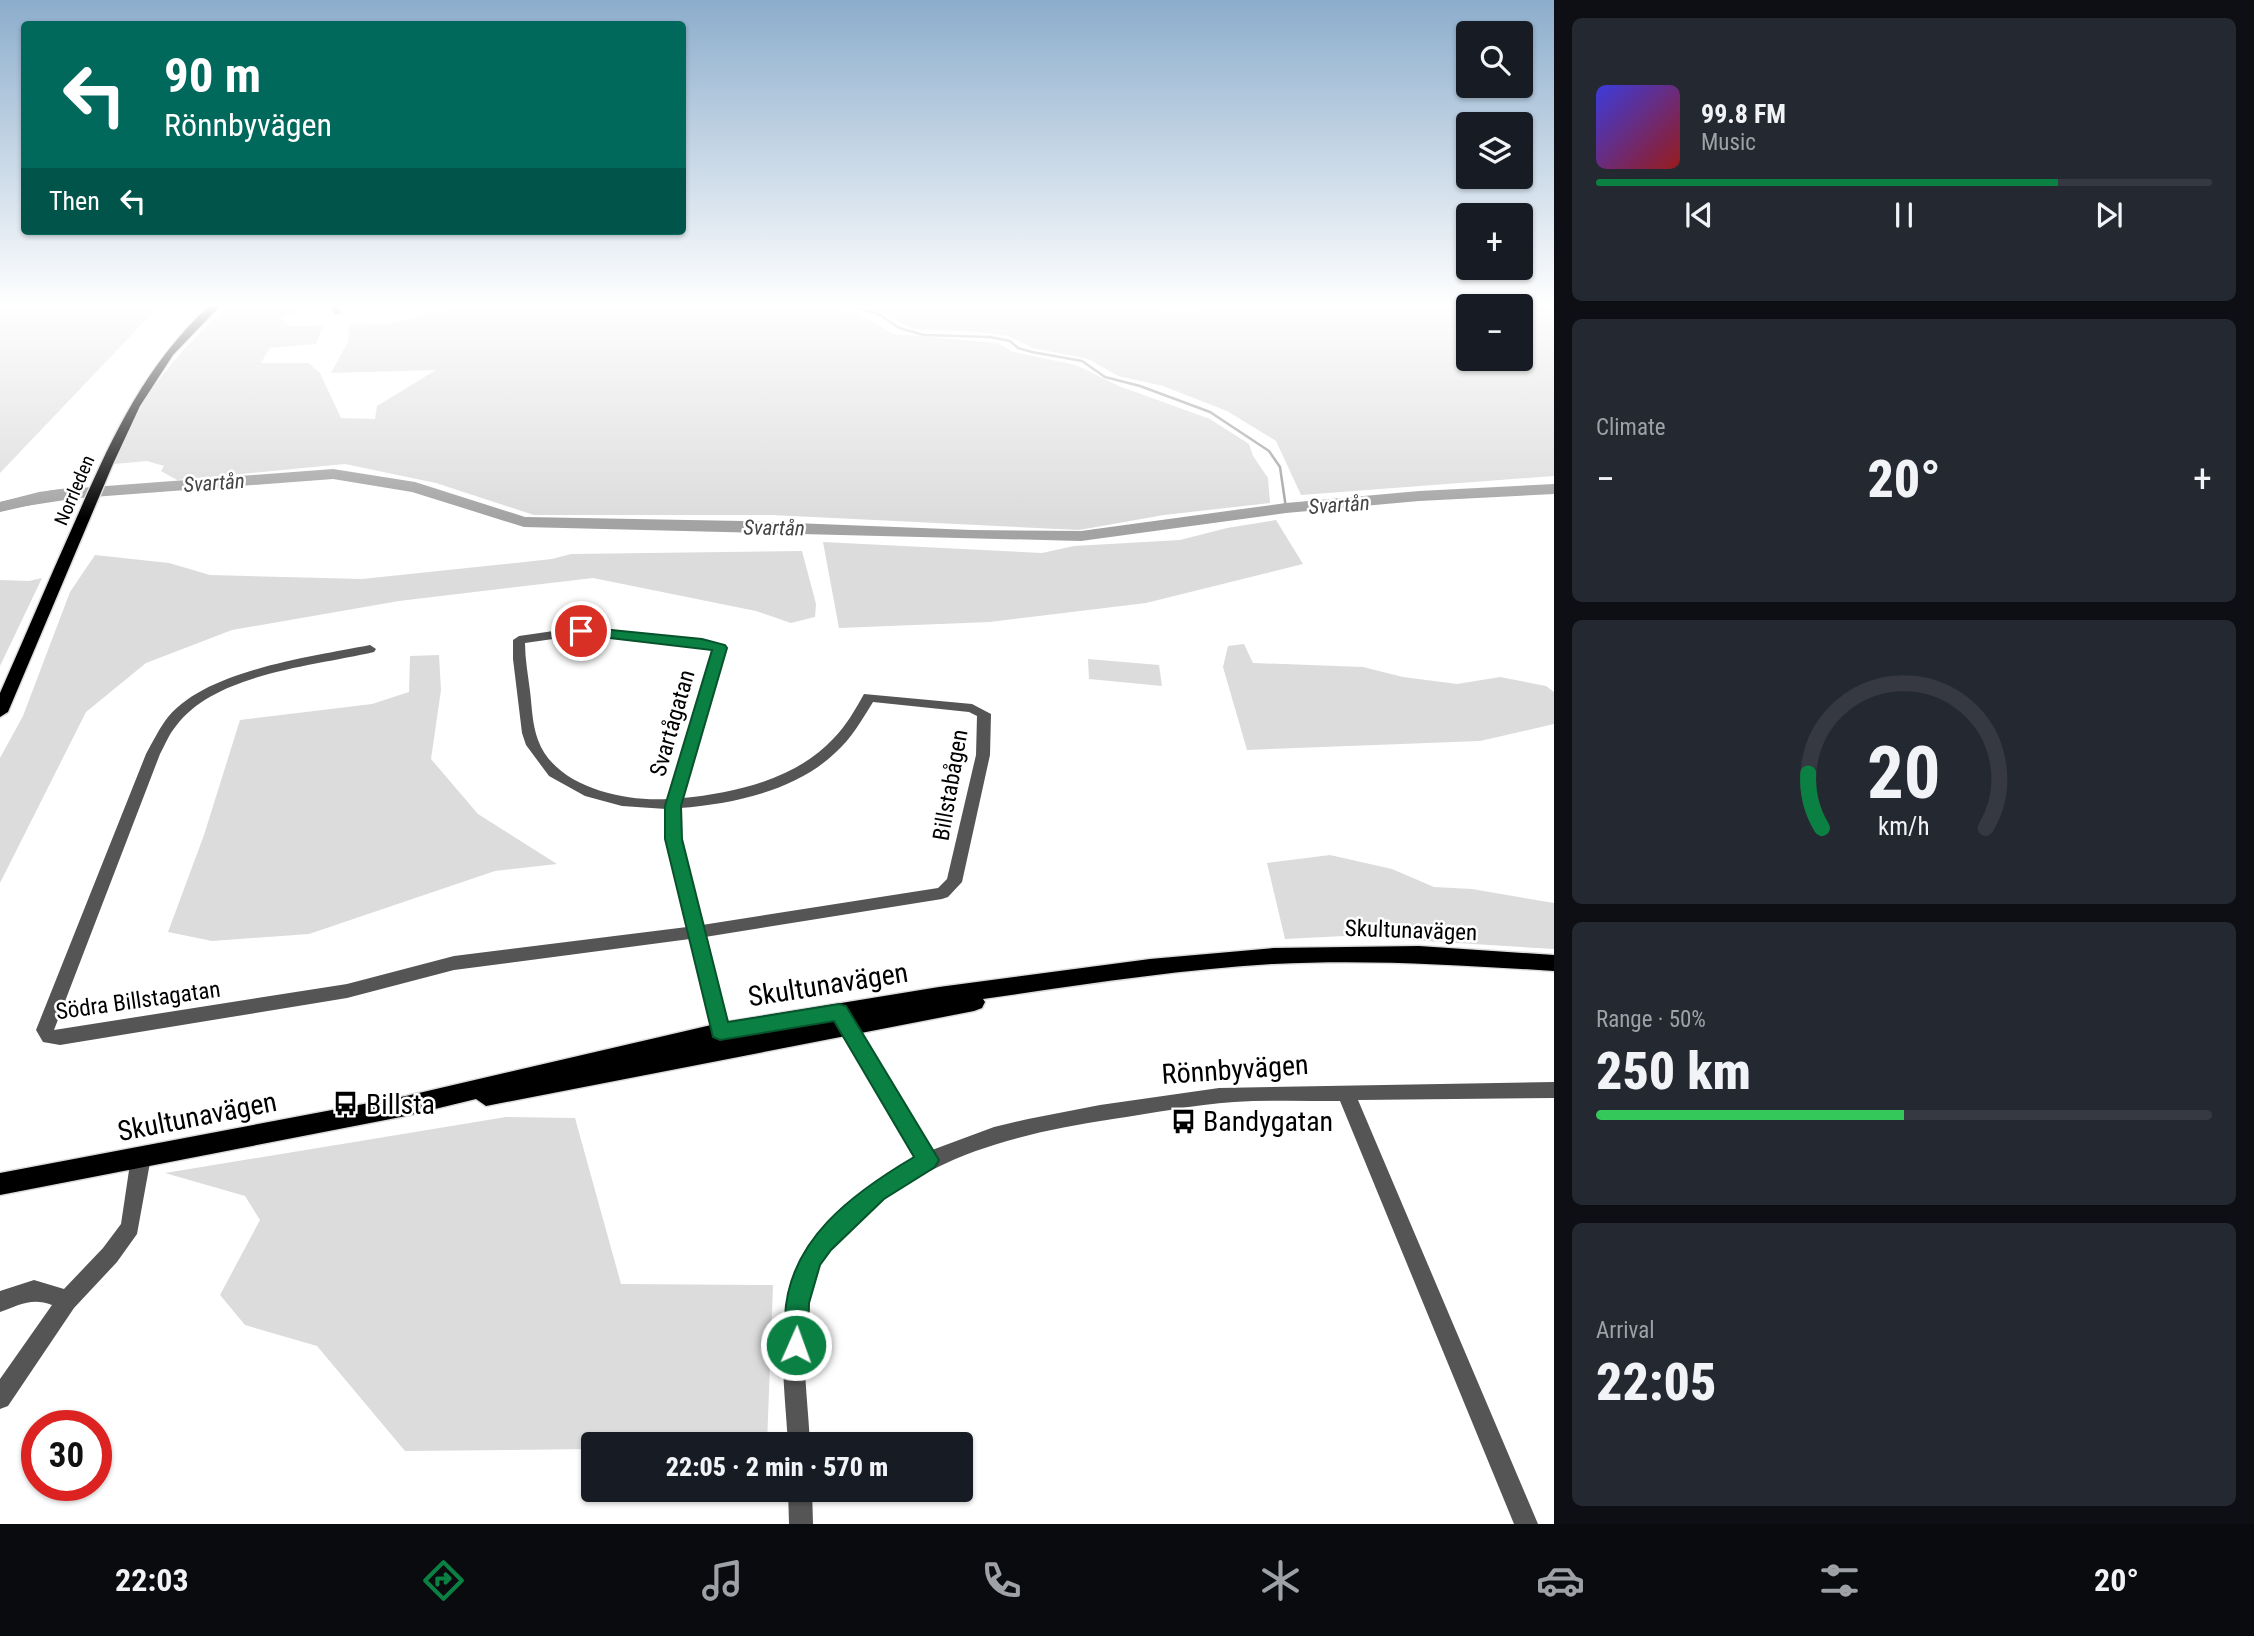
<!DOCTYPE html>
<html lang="en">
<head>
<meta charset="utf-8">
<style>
	:root { --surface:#171b24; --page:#242831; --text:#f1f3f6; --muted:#9ea1a6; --line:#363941; --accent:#0b8043 }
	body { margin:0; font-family:"Roboto Condensed",sans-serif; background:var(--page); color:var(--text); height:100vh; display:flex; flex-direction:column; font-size:26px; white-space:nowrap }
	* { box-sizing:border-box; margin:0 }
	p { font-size:23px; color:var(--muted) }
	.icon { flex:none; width:38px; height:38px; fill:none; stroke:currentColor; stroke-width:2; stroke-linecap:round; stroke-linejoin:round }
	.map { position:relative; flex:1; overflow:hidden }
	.side { display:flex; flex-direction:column; gap:18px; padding:18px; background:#0d0f14; width:700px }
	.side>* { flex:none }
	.guide { position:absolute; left:21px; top:21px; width:665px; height:214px; border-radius:7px; box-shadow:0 2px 5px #0004; background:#00695c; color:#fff; overflow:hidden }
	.tools { position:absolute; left:1456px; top:21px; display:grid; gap:14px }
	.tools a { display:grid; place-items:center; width:77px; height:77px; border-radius:7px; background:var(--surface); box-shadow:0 2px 5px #0004; font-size:35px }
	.speed { position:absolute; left:21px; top:1410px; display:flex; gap:14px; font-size:35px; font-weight:700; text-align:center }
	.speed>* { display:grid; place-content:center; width:91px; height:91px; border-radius:50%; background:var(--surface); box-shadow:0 2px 5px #0004; line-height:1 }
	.speed .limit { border:10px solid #d22; background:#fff; color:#111 }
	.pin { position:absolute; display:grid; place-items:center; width:60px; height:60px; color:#fff; margin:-30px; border:4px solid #fff; border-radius:50%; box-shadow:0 2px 7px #0007 }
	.me { position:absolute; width:77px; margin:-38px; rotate:2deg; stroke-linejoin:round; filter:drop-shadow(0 0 5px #0008) }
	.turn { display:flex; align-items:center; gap:24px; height:147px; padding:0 28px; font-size:32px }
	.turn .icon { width:91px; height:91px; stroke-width:2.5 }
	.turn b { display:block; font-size:49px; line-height:60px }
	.then { display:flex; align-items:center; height:66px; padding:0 28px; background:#0003; gap:14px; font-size:26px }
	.big { font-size:52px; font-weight:800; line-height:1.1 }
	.side .tile { flex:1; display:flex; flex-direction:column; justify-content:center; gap:10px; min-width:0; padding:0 24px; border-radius:10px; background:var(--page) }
	.side .dial { align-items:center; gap:0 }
	.dial svg { height:182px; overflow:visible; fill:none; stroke:var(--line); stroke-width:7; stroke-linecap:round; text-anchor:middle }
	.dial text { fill:var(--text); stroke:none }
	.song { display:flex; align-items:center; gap:21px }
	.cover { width:84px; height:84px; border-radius:10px; background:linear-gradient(135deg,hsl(240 70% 55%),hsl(0 70% 35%)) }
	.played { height:7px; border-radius:4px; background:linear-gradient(90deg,var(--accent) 75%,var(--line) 75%) }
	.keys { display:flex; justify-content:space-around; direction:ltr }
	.heat { display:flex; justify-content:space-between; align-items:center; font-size:38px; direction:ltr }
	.charge { height:10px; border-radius:5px; background:linear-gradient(90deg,#34c759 50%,var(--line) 0) }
	.trip { position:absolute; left:581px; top:1432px; width:392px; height:70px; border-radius:7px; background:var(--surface); box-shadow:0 2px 5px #0004; font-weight:800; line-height:70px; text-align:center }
	.tabs { display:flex; height:112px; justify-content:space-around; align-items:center; background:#090b0e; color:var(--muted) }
	.tabs .icon { width:49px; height:49px }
	.tabs .on { color:var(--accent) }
	.tabs b { font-size:32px; color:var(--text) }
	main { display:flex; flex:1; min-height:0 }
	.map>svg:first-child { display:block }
	.green { fill:#dcdcdc; fill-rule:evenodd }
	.water { fill:#a3a3a3 }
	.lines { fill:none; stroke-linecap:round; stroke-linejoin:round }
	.stream { stroke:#a3a3a3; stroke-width:2.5 }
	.river { fill:#a3a3a3; fill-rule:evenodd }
	.major-casing { stroke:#dbdbdb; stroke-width:3 }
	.minor { fill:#555; fill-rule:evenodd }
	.major { fill:#000; fill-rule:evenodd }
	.route { fill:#0b8043; stroke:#07532c; stroke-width:2 }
	.labels { text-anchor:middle; stroke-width:5; stroke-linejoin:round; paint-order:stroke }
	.far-street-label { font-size:19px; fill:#000; stroke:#fff }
	.far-water-label { font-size:21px; font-style:italic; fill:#444; stroke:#fff }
	.street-label { font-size:23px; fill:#000; stroke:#fff }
	.near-street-label { font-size:28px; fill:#000; stroke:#fff }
	.near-poi-label { font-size:28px; fill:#000; stroke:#fff; text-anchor:start }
</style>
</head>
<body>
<main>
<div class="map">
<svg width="1554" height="1524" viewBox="0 0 1554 1524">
	<rect width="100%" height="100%" fill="#fff"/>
	<!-- green -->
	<g class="green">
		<polygon points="0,305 160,305 0,473"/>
		<path d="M230 305H312L281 318 291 327 324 325 316 344 270 348 261 363H308L320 373 341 418 375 419 377 406 436 370 331 373 348 342 350 323 389 324 457 306 490 305H829L858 313 893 334 998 343 1013 352 1076 365 1119 386 1210 419 1249 444 1253 456 1268 478 1270 503 1164 515 1079 530 772 515H534L436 483 345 464 177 480 161 471 164 466 147 461 114 464C143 393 173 355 230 305Z"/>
		<path d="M854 305H1124L1197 313 1199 305H1322L1335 309H1392L1390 305H1554V476L1301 495 1276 441 1227 411 1163 386 1118 376 1088 359 1033 348 1008 336 977 332 914 329 880 312ZM1468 306H1521V359H1468Z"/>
		<polygon points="1276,520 1303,564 1146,603 990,622 839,628 823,542 1042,553 1074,546 1180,540 1227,528"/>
		<polygon points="802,551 816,604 815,617 791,623 756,611 593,578 399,601 232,630 146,663 86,712 0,883 0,758 23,716 70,592 95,555 169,563 210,575 362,579 552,559 571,554"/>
		<polygon points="42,578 0,666 0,580 29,581"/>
		<polygon points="1244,644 1253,663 1363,667 1403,677 1457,684 1500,677 1546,686 1554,692 1554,724 1480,741 1247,750 1223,667 1228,646"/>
		<polygon points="439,655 441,690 431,759 478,814 557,864 495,871 309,934 212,941 168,932 204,835 240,720 372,704 409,692 410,656"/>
		<polygon points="1088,659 1159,665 1162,686 1089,679"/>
		<polygon points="1330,855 1392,869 1434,887 1472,889 1554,903 1554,949 1344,936 1285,939 1267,863"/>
		<polygon points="506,1117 575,1118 621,1284 773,1285 767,1444 593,1444 593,1449 405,1451 317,1346 245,1325 220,1295 260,1220 245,1196 165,1173"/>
	</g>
	<!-- water -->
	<polygon class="water" points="83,486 78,498 0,510 0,502 39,492"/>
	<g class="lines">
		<!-- stream -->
		<polyline class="stream" points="847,305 879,314 899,328 924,335 990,337 1010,341 1018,348 1032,352 1082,361 1105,377 1140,386 1210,412 1269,451 1280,467 1286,508"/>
		<!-- river -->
		<polygon class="river" points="333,469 415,482 525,517 743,521 972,530 1081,531 1286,503 1419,491 1554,484 1554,494 1419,501 1286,513 1081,541 524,527 412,492 333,479 53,500 0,512 0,502 53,490"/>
		<defs>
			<g id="major">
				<path d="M210 305H221L173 355 140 406 113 464 8 712 0 717V693C25 637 48 581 73 526 110 442 142 368 210 305Z"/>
				<path d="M1419 946 1554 955V971C1460 965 1367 959 1273 964 1176 970 1079 985 983 999L985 1002 982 1008 974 1011 486 1106 476 1099 406 1116 0 1195V1173L406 1096 720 1023 939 987 1150 959 1274 948Z"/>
			</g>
		</defs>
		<!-- major casing -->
		<use href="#major" class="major-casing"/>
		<!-- minor -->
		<g class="minor">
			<polygon points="328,305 336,305 342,313 335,315"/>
			<path d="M581 627 702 639 724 645 726 648 683 798C735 793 796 779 833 739 846 726 855 710 864 694L972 704 991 714 990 755 962 882 948 897 942 899 705 937 732 1040 729 1045 723 1047 717 1045 714 1040 690 939 454 970 347 998 60 1045 43 1042 36 1030 146 754C152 743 158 731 165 721 202 670 311 657 370 645L376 649 374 652C315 666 215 673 176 726 169 734 165 745 160 754L54 1030 347 984 454 956 687 927 666 839V809L622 806 585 796 549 776 526 745 522 733 513 659V640L519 636ZM581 635 701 647 713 650 668 799C624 802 555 787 538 740 532 724 532 707 530 691 528 675 525 659 525 643ZM873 702 969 712 977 716 976 755 947 879 938 888 702 925 680 839V808C733 804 795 791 835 753 851 739 862 720 873 702Z"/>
			<path d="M843 1013 849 1015 932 1150 994 1127 1028 1119 1100 1105 1219 1088 1554 1082V1098L1358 1100 1538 1524H1514L1340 1101C1305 1101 1269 1100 1234 1102 1194 1105 1153 1113 1113 1119 1017 1134 931 1154 857 1222 841 1237 823 1254 814 1275 796 1320 808 1396 810 1444H788C785 1390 776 1331 792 1278 810 1223 868 1184 916 1158L837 1025 834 1020 837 1015Z"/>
			<path d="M141 1148 148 1151 151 1157 137 1234 117 1262 74 1308 8 1406 0 1409V1379L52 1305C32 1297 19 1305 0 1312V1291L34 1280 64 1289 103 1248 121 1224 131 1157 134 1151Z"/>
			<polygon points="788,1489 812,1489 813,1524 789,1524"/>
		</g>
		<!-- major -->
		<use href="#major" class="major"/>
	</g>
	<!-- sky -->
	<linearGradient id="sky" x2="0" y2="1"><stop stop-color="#8cadcc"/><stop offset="0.59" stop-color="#fff"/><stop offset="1" stop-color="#fff" stop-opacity="0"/></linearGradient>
	<rect width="1554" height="518" fill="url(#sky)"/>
	<!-- route -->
	<path class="route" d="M581 627 702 639 725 645 727 648 681 806 682 839 728 1022 839 1004 846 1006 939 1160 935 1167 884 1199 831 1250 820 1265 809 1303 808 1345 804 1354 796 1358 787 1354C782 1342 784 1330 785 1317 788 1240 853 1193 914 1157L834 1021 720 1040 713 1037 665 839V806L712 650 576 634 574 631Z"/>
	<!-- icons -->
	<defs>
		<symbol id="bus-bare" viewBox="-9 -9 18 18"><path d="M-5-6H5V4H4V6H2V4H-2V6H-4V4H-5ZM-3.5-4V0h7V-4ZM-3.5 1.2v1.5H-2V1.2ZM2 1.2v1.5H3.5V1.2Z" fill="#000" stroke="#fff" stroke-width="2.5" paint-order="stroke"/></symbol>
	</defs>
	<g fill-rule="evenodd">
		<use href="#bus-bare" x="328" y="1086" width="35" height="35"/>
		<use href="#bus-bare" x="1166" y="1104" width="35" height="35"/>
	</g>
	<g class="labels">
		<!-- far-street labels -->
		<g class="far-street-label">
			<text transform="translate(74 490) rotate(-67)" y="7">Norrleden</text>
		</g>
		<!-- far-water labels -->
		<g class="far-water-label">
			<text transform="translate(214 483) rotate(-4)" y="7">Svartån</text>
			<text transform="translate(1339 505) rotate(-4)" y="7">Svartån</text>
			<text transform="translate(774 528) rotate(1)" y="7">Svartån</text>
		</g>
		<!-- street labels -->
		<g class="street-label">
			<text transform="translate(672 723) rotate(-74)" y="8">Svartågatan</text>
			<text transform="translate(950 785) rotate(-80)" y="8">Billstabågen</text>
			<text transform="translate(1411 930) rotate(2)" y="8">Skultunavägen</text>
			<text transform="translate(138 1000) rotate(-8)" y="8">Södra Billstagatan</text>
		</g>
		<!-- near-street labels -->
		<g class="near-street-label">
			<text transform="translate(828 984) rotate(-9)" y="10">Skultunavägen</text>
			<text transform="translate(1235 1069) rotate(-4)" y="10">Rönnbyvägen</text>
			<text transform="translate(197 1116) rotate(-11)" y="10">Skultunavägen</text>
		</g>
		<!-- near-poi labels -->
		<g class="near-poi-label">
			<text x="366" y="1114">Billsta</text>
			<text x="1203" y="1131">Bandygatan</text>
		</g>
	</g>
</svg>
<div class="tools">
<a><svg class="icon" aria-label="search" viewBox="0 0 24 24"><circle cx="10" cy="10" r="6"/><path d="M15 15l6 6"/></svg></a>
<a><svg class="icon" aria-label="layers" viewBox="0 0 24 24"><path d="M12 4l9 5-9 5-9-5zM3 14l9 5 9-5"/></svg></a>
<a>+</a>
<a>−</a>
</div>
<div class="speed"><div class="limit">30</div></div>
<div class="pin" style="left:581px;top:631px;background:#d93025"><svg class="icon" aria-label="arrive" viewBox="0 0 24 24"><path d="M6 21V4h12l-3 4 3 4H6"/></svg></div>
<svg class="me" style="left:796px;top:1345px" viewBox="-20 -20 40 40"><circle r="17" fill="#0b8043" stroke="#fff" stroke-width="3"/><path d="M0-11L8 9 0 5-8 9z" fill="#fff"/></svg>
<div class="trip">22:05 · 2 min · 570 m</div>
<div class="guide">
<div class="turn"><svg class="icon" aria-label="left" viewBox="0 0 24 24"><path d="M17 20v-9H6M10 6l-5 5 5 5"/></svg><div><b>90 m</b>Rönnbyvägen</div></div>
<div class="then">Then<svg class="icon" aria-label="left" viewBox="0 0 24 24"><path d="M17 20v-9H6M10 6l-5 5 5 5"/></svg></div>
</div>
</div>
<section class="side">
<div class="tile">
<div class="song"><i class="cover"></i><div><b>99.8 FM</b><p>Music</p></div></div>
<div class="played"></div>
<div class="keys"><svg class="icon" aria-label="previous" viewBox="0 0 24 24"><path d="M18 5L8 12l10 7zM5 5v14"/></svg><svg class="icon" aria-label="pause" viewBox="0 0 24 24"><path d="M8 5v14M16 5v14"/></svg><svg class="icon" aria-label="next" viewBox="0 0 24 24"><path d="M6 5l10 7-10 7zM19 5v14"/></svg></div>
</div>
<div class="tile"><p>Climate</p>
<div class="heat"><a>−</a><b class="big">20°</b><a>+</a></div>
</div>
<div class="tile dial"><svg viewBox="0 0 100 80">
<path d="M14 69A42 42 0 1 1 86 69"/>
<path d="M14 69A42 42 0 0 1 8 45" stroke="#0b8043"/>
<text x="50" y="56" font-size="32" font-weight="700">20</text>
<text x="50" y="72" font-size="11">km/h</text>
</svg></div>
<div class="tile"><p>Range · 50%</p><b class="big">250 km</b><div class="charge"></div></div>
<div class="tile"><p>Arrival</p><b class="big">22:05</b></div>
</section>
</main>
<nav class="tabs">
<b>22:03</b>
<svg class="icon on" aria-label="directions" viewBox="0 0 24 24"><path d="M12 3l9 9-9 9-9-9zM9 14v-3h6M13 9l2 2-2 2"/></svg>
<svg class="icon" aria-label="music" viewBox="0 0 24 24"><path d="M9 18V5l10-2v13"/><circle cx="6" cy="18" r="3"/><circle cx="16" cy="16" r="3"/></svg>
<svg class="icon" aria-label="phone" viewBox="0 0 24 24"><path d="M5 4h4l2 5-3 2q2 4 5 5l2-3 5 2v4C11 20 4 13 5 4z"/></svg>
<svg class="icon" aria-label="climate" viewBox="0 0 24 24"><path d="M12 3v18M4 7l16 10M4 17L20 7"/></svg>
<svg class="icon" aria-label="car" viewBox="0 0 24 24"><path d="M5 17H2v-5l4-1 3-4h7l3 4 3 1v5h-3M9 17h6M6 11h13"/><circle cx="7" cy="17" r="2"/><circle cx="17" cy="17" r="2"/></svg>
<svg class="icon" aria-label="filters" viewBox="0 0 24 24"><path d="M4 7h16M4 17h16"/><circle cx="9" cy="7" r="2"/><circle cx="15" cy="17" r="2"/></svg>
<b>20°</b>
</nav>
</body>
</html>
